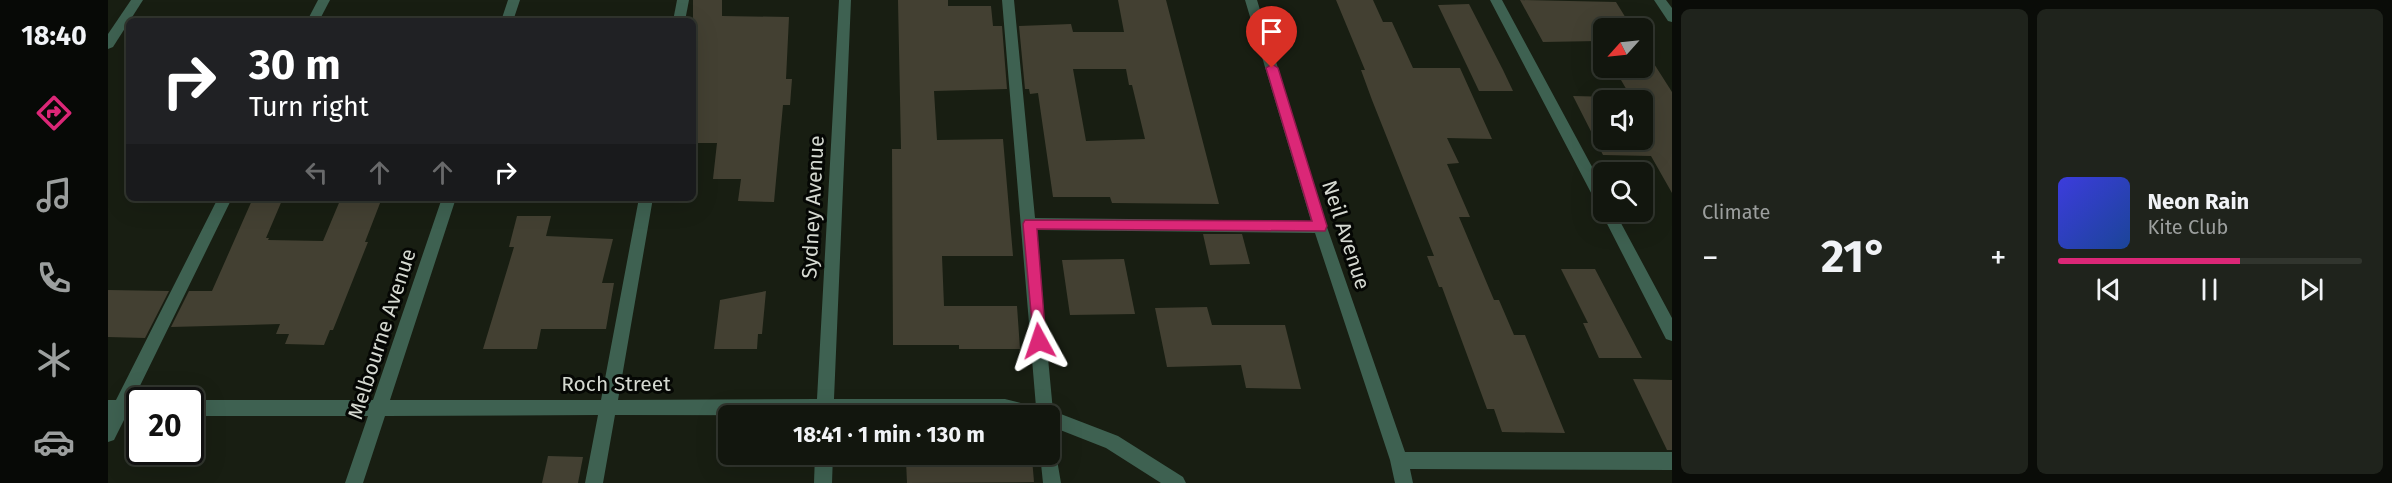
<!DOCTYPE html>
<html lang="en">
<head>
<meta charset="utf-8">
<style>
	:root { --surface:#12160e; --page:#1f231c; --text:#f1f3f6; --muted:#9c9f9e; --line:#31352e; --accent:#db2777 }
	body { margin:0; font-family:"Fira Sans",sans-serif; background:var(--page); color:var(--text); height:100vh; display:flex; flex-direction:column; font-size:22px; white-space:nowrap }
	* { box-sizing:border-box; margin:0 }
	p { font-size:20px; color:var(--muted) }
	.icon { flex:none; width:33px; height:33px; fill:none; stroke:currentColor; stroke-width:2; stroke-linecap:round; stroke-linejoin:round }
	.map { position:relative; flex:1; overflow:hidden }
	.drawer { display:flex; flex-direction:column; gap:9px; padding:9px; background:#0a0c08; width:720px }
	.drawer>* { flex:none }
	.banner { position:absolute; left:18px; top:18px; width:570px; height:183px; border-radius:9px; box-shadow:0 6px 24px #0002,0 0 0 2px var(--line); background:#202124; color:#fff; overflow:hidden }
	.needle { width:39px; rotate:243deg }
	.buttons { position:absolute; left:1485px; top:18px; display:grid; gap:12px }
	.buttons a { display:grid; place-items:center; width:60px; height:60px; border-radius:9px; background:var(--surface); box-shadow:0 6px 24px #0002,0 0 0 2px var(--line); font-size:30px }
	.speed { position:absolute; left:18px; top:387px; display:flex; gap:12px; font-size:30px; font-weight:700; text-align:center }
	.speed>* { display:grid; place-content:center; width:78px; height:78px; border-radius:50%; background:var(--surface); box-shadow:0 6px 24px #0002,0 0 0 2px var(--line); line-height:1 }
	.speed .limit { border:3px solid #111; border-radius:9px; background:#fff; color:#111 }
	.pin { position:absolute; display:grid; place-items:center; width:51px; height:51px; color:#fff; margin:-62px -26px; border-radius:50% 50% 50% 0; rotate:-45deg; box-shadow:0 0 6px #0007 }
	.pin .icon { rotate:45deg }
	.me { position:absolute; width:66px; margin:-33px; rotate:355deg; stroke-linejoin:round; filter:drop-shadow(0 0 4px #0008) }
	.turn { display:flex; align-items:center; gap:21px; height:126px; padding:0 24px; font-size:27px }
	.turn .icon { width:78px; height:78px; stroke-width:2.5 }
	.turn b { display:block; font-size:42px; line-height:51px }
	.lanes { display:flex; align-items:center; height:57px; padding:0 24px; background:#0003; justify-content:center; gap:30px; direction:ltr }
	.lanes .off { opacity:.35 }
	.big { font-size:45px; font-weight:700; line-height:1.1 }
	.drawer .tile { flex:1; display:flex; flex-direction:column; justify-content:center; gap:9px; min-width:0; padding:0 21px; border-radius:9px; background:var(--page) }
	.song { display:flex; align-items:center; gap:18px }
	.cover { width:72px; height:72px; border-radius:9px; background:linear-gradient(135deg,hsl(240 70% 55%),hsl(220 70% 35%)) }
	.played { height:6px; border-radius:3px; background:linear-gradient(90deg,var(--accent) 60%,var(--line) 60%) }
	.keys { display:flex; justify-content:space-around; direction:ltr }
	.heat { display:flex; justify-content:space-between; align-items:center; font-size:33px; direction:ltr }
	.drawer .tiles { flex:1; display:grid; gap:9px; grid-template-columns:repeat(2,1fr) }
	.trip { position:absolute; left:610px; top:405px; width:342px; height:60px; border-radius:9px; background:var(--surface); box-shadow:0 6px 24px #0002,0 0 0 2px var(--line); font-weight:700; line-height:60px; text-align:center }
	main { display:flex; flex:1; min-height:0 }
	.menu { display:flex; flex-direction:column; width:108px; justify-content:space-around; align-items:center; background:#070906; color:var(--muted) }
	.menu .icon { width:42px; height:42px }
	.menu .selected { color:var(--accent) }
	.menu b { font-size:27px; color:var(--text) }
	.map>svg:first-child { display:block }
	.building { fill:#434032; fill-rule:evenodd }
	.lines { fill:none; stroke-linecap:round; stroke-linejoin:round }
	.minor { fill:#3e6151; fill-rule:evenodd }
	.route { fill:#db2777; stroke:#8e194d; stroke-width:1.5 }
	.labels { text-anchor:middle; stroke-width:6; stroke-linejoin:round; paint-order:stroke }
	.street-label { font-size:21px; fill:#d5d9d1; stroke:#050704 }
</style>
</head>
<body>
<main>
<nav class="menu">
<b>18:40</b>
<svg class="icon selected" aria-label="directions" viewBox="0 0 24 24"><path d="M12 3l9 9-9 9-9-9zM9 14v-3h6M13 9l2 2-2 2"/></svg>
<svg class="icon" aria-label="music" viewBox="0 0 24 24"><path d="M9 18V5l10-2v13"/><circle cx="6" cy="18" r="3"/><circle cx="16" cy="16" r="3"/></svg>
<svg class="icon" aria-label="phone" viewBox="0 0 24 24"><path d="M5 4h4l2 5-3 2q2 4 5 5l2-3 5 2v4C11 20 4 13 5 4z"/></svg>
<svg class="icon" aria-label="climate" viewBox="0 0 24 24"><path d="M12 3v18M4 7l16 10M4 17L20 7"/></svg>
<svg class="icon" aria-label="car" viewBox="0 0 24 24"><path d="M5 17H2v-5l4-1 3-4h7l3 4 3 1v5h-3M9 17h6M6 11h13"/><circle cx="7" cy="17" r="2"/><circle cx="17" cy="17" r="2"/></svg>
</nav>
<div class="map">
<svg width="1564" height="483" viewBox="0 0 1564 483">
	<rect width="100%" height="100%" fill="#181e12"/>
	<!-- building -->
	<g class="building">
		<polygon points="585,0 614,0 614,16 681,17 678,79 684,79 682,105 675,105 666,202 630,201 633,179 605,179 609,143 585,143"/>
		<polygon points="790,0 840,0 840,6 883,6 885,26 894,26 899,89 826,91 829,140 895,139 905,256 834,256 836,306 909,306 912,349 851,349 851,345 785,345 784,149 793,149"/>
		<path d="M1010 0H1058L1111 204 1004 203 1002 197H945L930 93 922 94 921 89H917L911 26 963 24 965 32H1016ZM965 69H1018L1021 85H1024L1037 139 978 141Z"/>
		<polygon points="1228,0 1265,0 1275,22 1284,22 1305,68 1352,68 1384,139 1339,138 1351,163 1339,164 1362,217 1351,217 1386,300 1391,300 1406,335 1417,335 1457,433 1394,432 1386,409 1379,409 1334,287 1331,287 1319,256 1326,256 1264,100 1253,70 1257,70"/>
		<polygon points="1412,0 1508,2 1524,28 1496,28 1496,49 1491,41 1435,42"/>
		<polygon points="1361,4 1395,70 1405,91 1371,91 1330,5"/>
		<path d="M1534 45 1564 92V193L1543 156 1495 155 1465 96 1505 97 1502 92H1520L1506 68H1534ZM1496 100H1534V140H1496Z"/>
		<polygon points="145,198 175,198 158,238 161,238 160,240 215,241 233,198 274,198 257,242 260,242 225,330 222,330 216,345 177,344 181,334 168,334 172,324 63,327 81,291 104,291"/>
		<polygon points="409,216 443,216 438,236 505,239 494,283 506,283 498,329 433,329 429,349 375,349 406,247 401,247"/>
		<polygon points="1095,234 1134,234 1142,264 1102,265"/>
		<polygon points="1016,259 1027,314 962,315 954,260"/>
		<polygon points="1453,269 1487,269 1534,358 1491,358 1475,323 1480,323"/>
		<polygon points="0,290 61,291 37,338 0,337"/>
		<polygon points="658,291 654,334 650,334 649,349 606,349 612,300"/>
		<polygon points="1099,307 1104,325 1177,325 1193,389 1138,388 1133,365 1059,367 1047,308"/>
		<polygon points="1525,379 1564,380 1564,450 1559,450"/>
		<polygon points="440,456 475,457 470,483 434,483"/>
		<polygon points="884,457 924,458 926,482 799,483 798,461"/>
	</g>
	<g class="lines">
		<!-- minor -->
		<g class="minor">
			<polygon points="23,0 35,0 5,47 0,49 0,34"/>
			<polygon points="210,0 222,0 211,21 199,21"/>
			<polygon points="400,0 412,0 405,21 393,21"/>
			<polygon points="569,0 581,0 577,21 565,21"/>
			<polygon points="731,0 743,0 726,399 897,399 928,407 894,0 906,0 927,218 1203,221 1137,0 1149,0 1219,227 1297,452 1564,452 1564,470 1302,469 1305,483 1287,483 1282,460 1207,233 928,230 945,411 1010,436 1075,477 1078,483 1053,483 998,448 942,426 942,416 507,415 495,483 477,483 490,415 277,416 255,483 237,483 260,416 82,416 82,400 265,400 334,198 348,198 282,400 493,400 531,198 545,198 510,400 709,399"/>
			<polygon points="1382,0 1394,0 1496,189 1496,212 1507,212 1564,318 1564,341 1558,339 1493,212 1494,209 1491,208"/>
			<polygon points="1546,0 1558,0 1564,8 1564,22 1560,21"/>
			<polygon points="110,198 124,198 25,400 33,400 32,416 18,416 6,440 0,442 0,400 8,400"/>
			<polygon points="942,446 947,448 953,483 935,483 932,454 942,454"/>
			<polygon points="707,454 725,454 724,483 706,483"/>
		</g>
	</g>
	<!-- route -->
	<polygon class="route" points="1164,64 1170,68 1219,226 1217,231 929,229 938,341 936,345 926,345 915,224 917,220 1204,221 1158,68"/>
	<g class="labels">
		<!-- street labels -->
		<g class="street-label">
			<text transform="translate(705 207) rotate(-87)" y="7">Sydney Avenue</text>
			<text transform="translate(1238 235) rotate(72)" y="7">Neil Avenue</text>
			<text transform="translate(274 334) rotate(-72)" y="7">Melbourne Avenue</text>
			<text x="508" y="391">Roch Street</text>
		</g>
	</g>
</svg>
<div class="buttons">
<a><svg class="needle" viewBox="-14 -14 28 28"><path d="M0-13l5 13h-10z" fill="#e53935"/><path d="M0 13l5-13h-10z" fill="#9c9f9e"/></svg></a>
<a><svg class="icon" aria-label="sound" viewBox="0 0 24 24"><path d="M4 9h4l5-4v14l-5-4H4zM17 9q2 3 0 6"/></svg></a>
<a><svg class="icon" aria-label="search" viewBox="0 0 24 24"><circle cx="10" cy="10" r="6"/><path d="M15 15l6 6"/></svg></a>
</div>
<div class="speed"><div class="limit">20</div></div>
<div class="pin" style="left:1164px;top:68px;background:#d93025"><svg class="icon" aria-label="arrive" viewBox="0 0 24 24"><path d="M6 21V4h12l-3 4 3 4H6"/></svg></div>
<svg class="me" style="left:931px;top:341px" viewBox="-20 -20 40 40"><path d="M0-17L14 15 0 8-14 15z" fill="#db2777" stroke="#fff" stroke-width="4"/></svg>
<div class="trip">18:41 · 1 min · 130 m</div>
<div class="banner">
<div class="turn"><svg class="icon" aria-label="right" viewBox="0 0 24 24"><path d="M7 20v-9h11M14 6l5 5-5 5"/></svg><div><b>30 m</b>Turn right</div></div>
<div class="lanes"><svg class="icon off" aria-label="left" viewBox="0 0 24 24"><path d="M17 20v-9H6M10 6l-5 5 5 5"/></svg><svg class="icon off" aria-label="ahead" viewBox="0 0 24 24"><path d="M12 20V5M6 11l6-6 6 6"/></svg><svg class="icon off" aria-label="ahead" viewBox="0 0 24 24"><path d="M12 20V5M6 11l6-6 6 6"/></svg><svg class="icon" aria-label="right" viewBox="0 0 24 24"><path d="M7 20v-9h11M14 6l5 5-5 5"/></svg></div>
</div>
</div>
<section class="drawer">
<div class="tiles">
<div class="tile"><p>Climate</p>
<div class="heat"><a>−</a><b class="big">21°</b><a>+</a></div>
</div>
<div class="tile">
<div class="song"><i class="cover"></i><div><b>Neon Rain</b><p>Kite Club</p></div></div>
<div class="played"></div>
<div class="keys"><svg class="icon" aria-label="previous" viewBox="0 0 24 24"><path d="M18 5L8 12l10 7zM5 5v14"/></svg><svg class="icon" aria-label="pause" viewBox="0 0 24 24"><path d="M8 5v14M16 5v14"/></svg><svg class="icon" aria-label="next" viewBox="0 0 24 24"><path d="M6 5l10 7-10 7zM19 5v14"/></svg></div>
</div>
</div>
</section>
</main>
</body>
</html>
